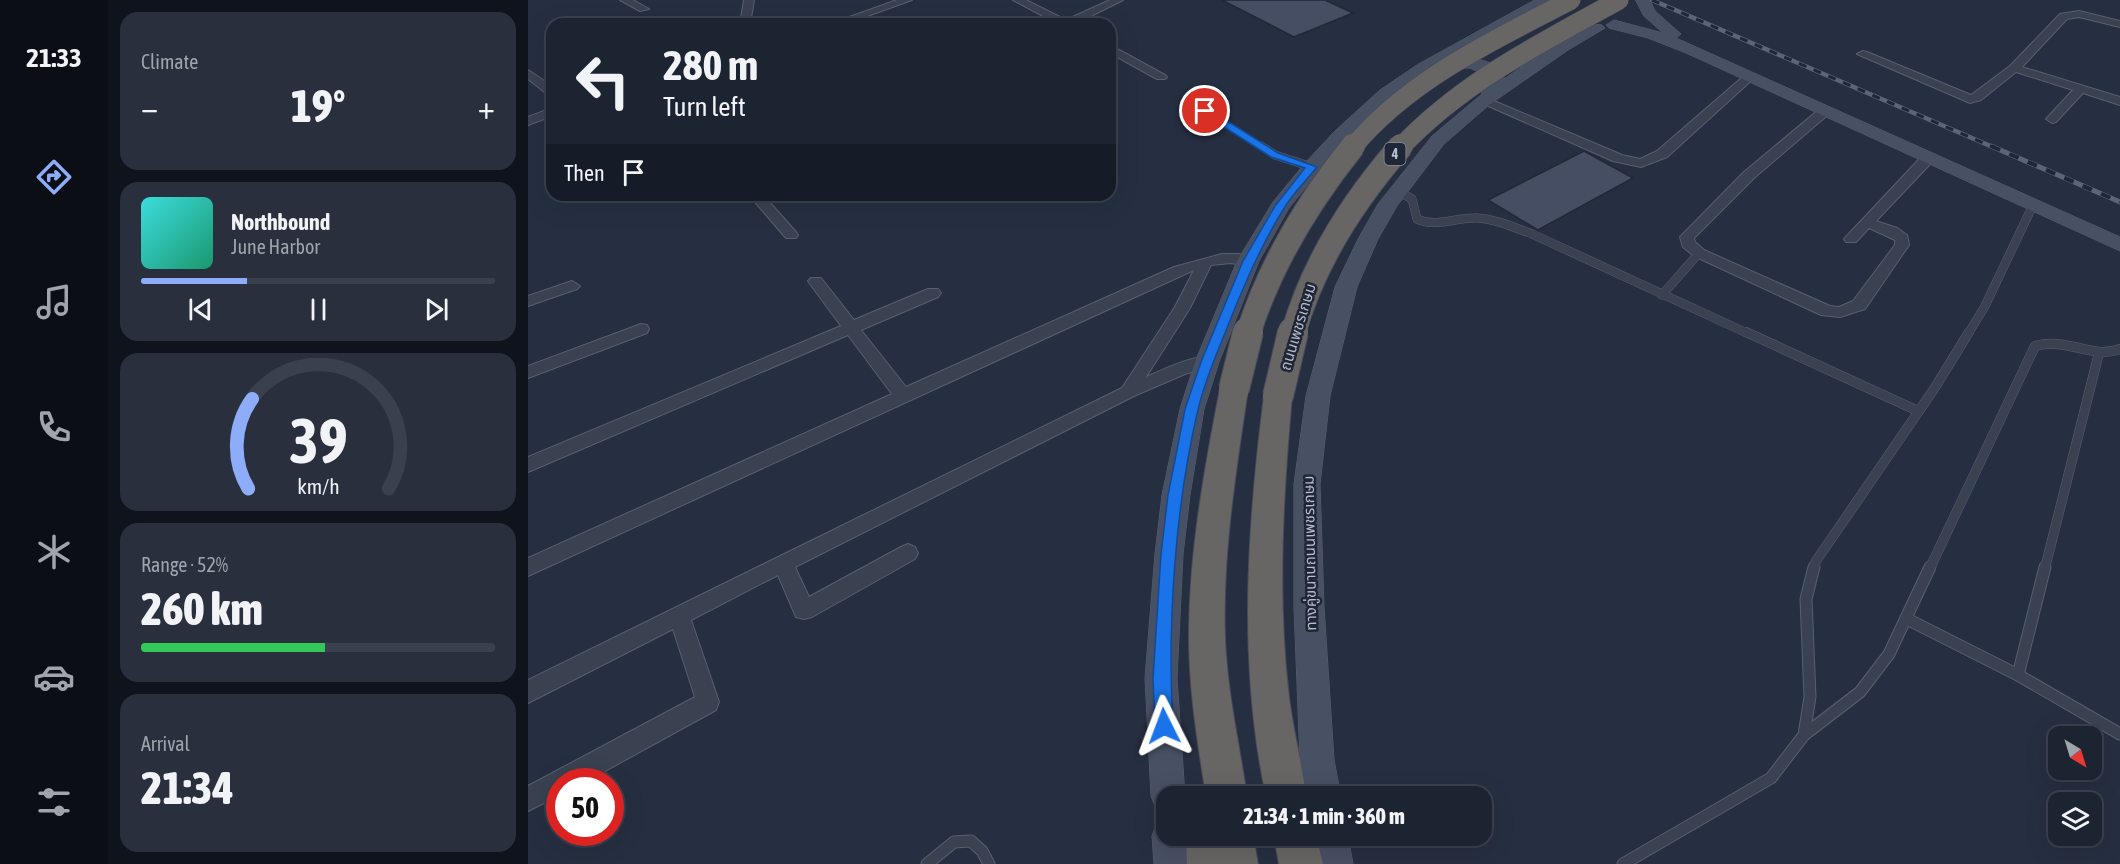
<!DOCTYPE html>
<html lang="en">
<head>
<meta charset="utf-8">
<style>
	:root { --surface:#1c2331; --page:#292f3d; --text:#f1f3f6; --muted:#a0a4ab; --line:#3a404d; --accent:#8eadf9 }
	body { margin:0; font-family:"Asap Condensed","Noto Sans Thai",sans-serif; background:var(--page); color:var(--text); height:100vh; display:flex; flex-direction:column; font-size:22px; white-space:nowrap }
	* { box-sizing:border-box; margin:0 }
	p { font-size:20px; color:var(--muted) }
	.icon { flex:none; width:33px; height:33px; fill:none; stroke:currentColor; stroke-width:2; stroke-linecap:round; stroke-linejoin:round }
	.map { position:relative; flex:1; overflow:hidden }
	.drawer { display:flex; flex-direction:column; gap:12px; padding:12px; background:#0f131b; width:420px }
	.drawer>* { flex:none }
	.hud { position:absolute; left:18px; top:18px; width:570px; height:183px; border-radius:18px; box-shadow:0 6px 24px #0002,0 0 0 2px var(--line); background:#1c2331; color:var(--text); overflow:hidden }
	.needle { width:39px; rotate:142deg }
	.fabs { position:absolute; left:1520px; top:726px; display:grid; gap:12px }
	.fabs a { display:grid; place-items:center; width:54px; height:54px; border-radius:12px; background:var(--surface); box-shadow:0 6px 24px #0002,0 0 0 2px var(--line); font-size:30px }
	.speed { position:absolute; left:18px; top:768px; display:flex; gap:12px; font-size:30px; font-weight:700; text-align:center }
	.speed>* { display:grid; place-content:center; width:78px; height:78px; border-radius:50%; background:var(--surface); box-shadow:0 6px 24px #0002,0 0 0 2px var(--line); line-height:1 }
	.speed .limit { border:9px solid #d22; background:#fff; color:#111 }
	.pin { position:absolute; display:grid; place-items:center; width:51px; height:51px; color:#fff; margin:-26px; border:3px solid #fff; border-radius:50%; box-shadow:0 2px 6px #0007 }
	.me { position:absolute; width:66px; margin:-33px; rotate:357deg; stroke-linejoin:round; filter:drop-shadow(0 0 4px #0008) }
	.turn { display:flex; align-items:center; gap:21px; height:126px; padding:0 18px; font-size:27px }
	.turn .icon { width:78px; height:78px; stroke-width:2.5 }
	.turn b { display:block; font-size:42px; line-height:51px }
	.then { display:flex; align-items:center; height:57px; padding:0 18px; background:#0003; gap:12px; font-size:22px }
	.big { font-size:45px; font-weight:800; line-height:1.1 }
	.drawer .widget { flex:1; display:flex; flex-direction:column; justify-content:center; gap:9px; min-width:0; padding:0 21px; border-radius:18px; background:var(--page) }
	.drawer .dial { align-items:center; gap:0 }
	.dial svg { height:156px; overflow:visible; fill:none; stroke:var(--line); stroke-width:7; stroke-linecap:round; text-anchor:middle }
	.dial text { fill:var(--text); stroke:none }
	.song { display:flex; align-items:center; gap:18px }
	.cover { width:72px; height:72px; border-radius:9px; background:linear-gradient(135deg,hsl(180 70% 55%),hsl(160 70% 35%)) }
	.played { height:6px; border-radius:3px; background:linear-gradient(90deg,var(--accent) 30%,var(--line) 30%) }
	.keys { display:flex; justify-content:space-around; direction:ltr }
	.heat { display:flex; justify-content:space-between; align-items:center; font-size:33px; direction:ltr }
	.charge { height:9px; border-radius:4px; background:linear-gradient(90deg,#34c759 52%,var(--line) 0) }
	.trip { position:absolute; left:628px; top:786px; width:336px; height:60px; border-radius:18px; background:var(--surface); box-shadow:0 6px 24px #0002,0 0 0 2px var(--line); font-weight:800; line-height:60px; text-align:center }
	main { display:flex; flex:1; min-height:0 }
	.dock { display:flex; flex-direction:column; width:108px; justify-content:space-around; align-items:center; background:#0b0e14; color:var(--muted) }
	.dock .icon { width:42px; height:42px }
	.dock .selected { color:var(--accent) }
	.dock b { font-size:27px; color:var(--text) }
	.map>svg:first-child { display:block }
	.building { fill:#454e63; stroke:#212838; stroke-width:1.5 }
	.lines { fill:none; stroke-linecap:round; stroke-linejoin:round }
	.service-far3-casing { stroke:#585f6e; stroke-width:7 }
	.service-far2-casing { stroke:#585f6e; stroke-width:9 }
	.service-far1-casing { stroke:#585f6e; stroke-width:10 }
	.service-casing { stroke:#585f6e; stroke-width:13 }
	.minor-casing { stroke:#585f6e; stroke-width:2 }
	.secondary-casing { stroke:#585f6e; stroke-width:1 }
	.trunk-casing { stroke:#454c5b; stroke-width:2 }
	.service-far3 { stroke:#3a4151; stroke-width:6 }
	.service-far2 { stroke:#3a4151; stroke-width:8 }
	.service-far1 { stroke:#3a4151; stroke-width:9 }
	.service { stroke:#3a4151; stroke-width:11 }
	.minor { fill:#3a4151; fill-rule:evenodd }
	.secondary { fill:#485064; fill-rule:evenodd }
	.trunk { fill:#686664; fill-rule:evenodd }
	.rail-far1-casing { stroke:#5c6578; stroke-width:4.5 }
	.rail-casing { stroke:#5c6578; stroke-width:5 }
	.rail-far1 { stroke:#1f2636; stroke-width:3; stroke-dasharray:8; stroke-linecap:butt }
	.rail { stroke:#1f2636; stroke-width:4; stroke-dasharray:10; stroke-linecap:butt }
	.trunk-bridge-far2-casing { stroke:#454c5b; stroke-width:20; stroke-linecap:butt }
	.trunk-bridge-far1-casing { stroke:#454c5b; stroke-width:26; stroke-linecap:butt }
	.trunk-bridge-casing { stroke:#454c5b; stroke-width:32; stroke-linecap:butt }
	.trunk-bridge-far2 { stroke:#686664; stroke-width:19 }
	.trunk-bridge-far1 { stroke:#686664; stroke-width:24 }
	.trunk-bridge { stroke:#686664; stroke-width:30 }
	.route { fill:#1a73e8; stroke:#114b97; stroke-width:1.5 }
	.labels { text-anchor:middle; stroke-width:5; stroke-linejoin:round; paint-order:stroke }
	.shield { fill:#1f2636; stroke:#89909e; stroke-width:1.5 }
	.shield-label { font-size:14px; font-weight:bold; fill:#b7bdcb }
	.street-label { font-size:15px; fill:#b7bdcb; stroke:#1f2636 }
</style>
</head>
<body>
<main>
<nav class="dock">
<b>21:33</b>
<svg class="icon selected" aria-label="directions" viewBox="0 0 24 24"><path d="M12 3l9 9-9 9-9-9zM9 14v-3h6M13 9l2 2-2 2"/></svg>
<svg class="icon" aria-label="music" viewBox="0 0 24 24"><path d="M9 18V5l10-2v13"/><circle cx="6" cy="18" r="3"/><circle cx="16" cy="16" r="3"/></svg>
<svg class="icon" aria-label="phone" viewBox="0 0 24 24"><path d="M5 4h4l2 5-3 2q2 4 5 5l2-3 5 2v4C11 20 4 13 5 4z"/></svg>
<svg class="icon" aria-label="climate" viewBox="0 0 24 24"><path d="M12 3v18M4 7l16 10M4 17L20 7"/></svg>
<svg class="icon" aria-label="car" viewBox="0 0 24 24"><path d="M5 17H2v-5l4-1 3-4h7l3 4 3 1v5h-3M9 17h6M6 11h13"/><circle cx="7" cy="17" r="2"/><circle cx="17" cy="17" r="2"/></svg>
<svg class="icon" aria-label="filters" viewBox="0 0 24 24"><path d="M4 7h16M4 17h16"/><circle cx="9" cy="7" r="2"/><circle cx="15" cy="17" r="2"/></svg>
</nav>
<section class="drawer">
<div class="widget"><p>Climate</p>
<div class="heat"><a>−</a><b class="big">19°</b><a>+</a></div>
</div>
<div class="widget">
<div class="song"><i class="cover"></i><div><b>Northbound</b><p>June Harbor</p></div></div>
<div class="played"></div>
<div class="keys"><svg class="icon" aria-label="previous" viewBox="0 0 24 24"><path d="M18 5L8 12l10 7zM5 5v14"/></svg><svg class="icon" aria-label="pause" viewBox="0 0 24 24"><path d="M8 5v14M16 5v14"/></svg><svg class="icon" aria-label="next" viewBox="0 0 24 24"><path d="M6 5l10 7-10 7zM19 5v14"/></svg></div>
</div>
<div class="widget dial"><svg viewBox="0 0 100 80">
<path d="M14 69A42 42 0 1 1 86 69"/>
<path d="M14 69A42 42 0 0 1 16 23" stroke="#8eadf9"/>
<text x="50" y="56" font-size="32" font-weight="700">39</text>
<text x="50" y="72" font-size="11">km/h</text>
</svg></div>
<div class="widget"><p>Range · 52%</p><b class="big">260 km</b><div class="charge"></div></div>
<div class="widget"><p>Arrival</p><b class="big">21:34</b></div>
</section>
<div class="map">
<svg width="1592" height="864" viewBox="0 0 1592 864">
	<rect width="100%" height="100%" fill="#262f41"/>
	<!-- building -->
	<g class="building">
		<polygon points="694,0 797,0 825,13 766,37"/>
		<polygon points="1056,151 1105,178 1010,230 960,200"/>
	</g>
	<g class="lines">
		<defs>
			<polyline id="service-far3" points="677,111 736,148"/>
			<g id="service-far2">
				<polyline points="733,146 747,155 784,167"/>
				<path d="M870 191 884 199 889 219C910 228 928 217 949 218 968 219 987 228 1004 234L1221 334"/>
				<polyline points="1134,295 1171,253"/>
				<polyline points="1440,334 1457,306 1505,205"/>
			</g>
			<g id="service-far1">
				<polyline points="1218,332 1390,411"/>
				<polyline points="1286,568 1288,561 1406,389 1441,332"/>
				<path d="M1402 568 1507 346C1541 337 1565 360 1592 349"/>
				<polyline points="1517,568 1571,353"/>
			</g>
			<g id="service">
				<polyline points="1379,619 1490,675 1592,734"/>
				<polyline points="1490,675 1517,567"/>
				<polyline points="1276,735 1332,692 1361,654 1402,567"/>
				<polyline points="399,864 426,842 443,841 454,851 461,864"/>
				<polyline points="1095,864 1243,778 1276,735 1282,697 1278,599 1286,567"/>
			</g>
			<g id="minor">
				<polygon points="92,0 105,0 121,9 112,11"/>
				<polygon points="216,0 226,0 222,24 212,24"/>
				<polygon points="369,0 384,0 317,24 302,24"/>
				<polygon points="485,0 498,0 538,20 582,0 595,0 547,24 530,24"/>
				<polygon points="1551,11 1592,21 1592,27 1551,17 1539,19 1494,67 1592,97 1592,105 1555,93 1528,122 1524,123 1518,119 1545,90 1488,72 1453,100 1442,103 1329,54 1335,51 1339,52 1443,95 1482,66 1532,14"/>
				<polygon points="582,45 637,75 639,77 637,79 629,79 582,53"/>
				<polygon points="0,70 24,86 24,94 19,94 0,79"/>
				<polygon points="1221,74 1227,77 1225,79 1139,157 1113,167 1085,161 949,101 955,97 959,98 1094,155 1112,159 1129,151 1217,75"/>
				<polygon points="1298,106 1304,110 1302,113 1226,178 1166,238 1167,242 1176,250 1302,306 1311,307 1325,301 1367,245 1367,240 1341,228 1328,242 1318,242 1316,239 1396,154 1406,154 1408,157 1406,160 1348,221 1369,228 1379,235 1381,245 1337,309 1312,317 1293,315 1166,256 1155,247 1152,237 1216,172 1294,107"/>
				<polygon points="24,108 24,116 0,125 0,117"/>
				<polygon points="221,195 235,195 268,232 270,235 268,238 258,238"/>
				<path d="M694 254H711L725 258 727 261 720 266 703 263 683 265 662 308 618 377C635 370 668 353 685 358L687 362 685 366 657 374 606 396 267 567 281 597 373 547 380 544 387 547 390 553 387 559 284 617 276 619 268 617 250 575 163 620 191 702 188 710 57 782H32V795L0 811V786L167 697 145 629 0 703V680L594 388 647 307 666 270 0 576V558L364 394 320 335 0 472V457L313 326 280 281 283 278H293L326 320 400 289H410L413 293 410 297 333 330 378 387 646 267Z"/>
				<polygon points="44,281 52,286 49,289 0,306 0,296"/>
				<polygon points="113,324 119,325 121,329 119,333 0,378 0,366"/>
			</g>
			<g id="secondary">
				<path d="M1007 0H1025L925 58C943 57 965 59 976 74V79C994 67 1056 20 1074 25L1077 28 1040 50 961 105 916 144 869 206 850 239 829 287 802 396 792 484 796 607 806 760 813 796H779L772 760 766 607V484L778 396 807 287 830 239 850 204 904 136 954 94 953 91 960 81V75L941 68H907L864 98 820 138 791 171 761 208 731 261 691 362 676 409 662 495 655 554 649 678 657 796H639V813L628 808 623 796 617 678 627 554 634 495 652 409 667 362 709 261 745 202 777 163 808 130 852 90 889 65Z"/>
				<polygon points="1108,0 1122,0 1127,11 1153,34 1148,38 1592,237 1592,251 1158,53 1120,38 1081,28 1078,25 1086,20 1135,33 1116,16"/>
				<polygon points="639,819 639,836 660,836 662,864 626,864 624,836 629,823"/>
				<polygon points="784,836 820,836 825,864 789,864"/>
			</g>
			<g id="trunk">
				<path d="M706 379 716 382 720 389C708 471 694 555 697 638 699 691 711 743 719 796H678C670 744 661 691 661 638 661 554 676 471 692 389L696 382Z"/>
				<path d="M750 385 760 389 764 396C755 496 749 597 761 697 765 731 774 763 778 796H738C710 664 719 530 736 396L740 389Z"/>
				<polygon points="658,836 725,836 730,864 659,864"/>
				<polygon points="746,836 788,836 795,864 751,864"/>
			</g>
		</defs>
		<!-- service-far3 casing -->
		<use href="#service-far3" class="service-far3-casing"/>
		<!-- service-far2 casing -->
		<use href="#service-far2" class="service-far2-casing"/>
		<!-- service-far1 casing -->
		<use href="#service-far1" class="service-far1-casing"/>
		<!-- service casing -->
		<use href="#service" class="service-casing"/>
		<!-- minor casing -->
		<use href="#minor" class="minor-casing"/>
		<!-- secondary casing -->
		<use href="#secondary" class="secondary-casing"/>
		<!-- trunk casing -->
		<use href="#trunk" class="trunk-casing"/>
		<!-- service-far3 -->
		<use href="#service-far3" class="service-far3"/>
		<!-- service-far2 -->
		<use href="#service-far2" class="service-far2"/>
		<!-- service-far1 -->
		<use href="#service-far1" class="service-far1"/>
		<!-- service -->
		<use href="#service" class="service"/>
		<!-- minor -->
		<use href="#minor" class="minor"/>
		<!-- secondary -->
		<use href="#secondary" class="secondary"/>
		<!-- trunk -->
		<use href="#trunk" class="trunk"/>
		<defs>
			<polyline id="rail-far1" points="1124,0 1467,148"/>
			<polyline id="rail" points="1463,146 1592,202"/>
		</defs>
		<!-- rail-far1 casing -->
		<use href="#rail-far1" class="rail-far1-casing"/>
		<!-- rail casing -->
		<use href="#rail" class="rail-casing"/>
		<!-- rail-far1 -->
		<use href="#rail-far1" class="rail-far1"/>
		<!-- rail -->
		<use href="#rail" class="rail"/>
		<defs>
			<g id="trunk-bridge-far2">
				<path d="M824 148C880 80 966 40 1043 0"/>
				<path d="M872 148C934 82 1013 43 1091 0"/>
			</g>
			<g id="trunk-bridge-far1">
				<path d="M720 334C742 265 780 202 825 146"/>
				<path d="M765 334C785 263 825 201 873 146"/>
			</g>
			<g id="trunk-bridge">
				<polyline points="706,389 720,332"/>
				<polyline points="750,396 765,332"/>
			</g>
		</defs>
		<!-- trunk-bridge-far2 casing -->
		<use href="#trunk-bridge-far2" class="trunk-bridge-far2-casing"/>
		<!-- trunk-bridge-far1 casing -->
		<use href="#trunk-bridge-far1" class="trunk-bridge-far1-casing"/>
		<!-- trunk-bridge casing -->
		<use href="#trunk-bridge" class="trunk-bridge-casing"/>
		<!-- trunk-bridge-far2 -->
		<use href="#trunk-bridge-far2" class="trunk-bridge-far2"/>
		<!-- trunk-bridge-far1 -->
		<use href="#trunk-bridge-far1" class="trunk-bridge-far1"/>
		<!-- trunk-bridge -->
		<use href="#trunk-bridge" class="trunk-bridge"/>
	</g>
	<!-- route -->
	<path class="route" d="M674 109H680L750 153 789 167C778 181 764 194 755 210 731 249 714 290 697 333 687 358 676 383 670 410 647 506 639 627 645 726L642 732 636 734 630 732 627 726 625 678 633 554 640 495 657 409 673 362 715 261 747 206 777 168 743 157 674 113Z"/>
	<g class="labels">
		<!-- shield labels -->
		<rect class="shield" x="856.5" y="143" width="21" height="22" rx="4.5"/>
		<g class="shield-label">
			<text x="867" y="159">4</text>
		</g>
		<!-- street labels -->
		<g class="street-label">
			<text transform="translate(770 327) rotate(-73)" y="5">ถนนเพชรเกษม</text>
			<text transform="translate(782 553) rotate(-91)" y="5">ทางคู่ขนานถนนเพชรเกษม</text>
		</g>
	</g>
</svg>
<div class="fabs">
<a><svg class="needle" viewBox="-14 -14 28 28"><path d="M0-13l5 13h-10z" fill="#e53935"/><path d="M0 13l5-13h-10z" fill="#a0a4ab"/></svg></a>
<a><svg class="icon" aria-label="layers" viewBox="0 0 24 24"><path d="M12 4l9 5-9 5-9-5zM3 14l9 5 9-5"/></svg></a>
</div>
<div class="speed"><div class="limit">50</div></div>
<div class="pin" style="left:677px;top:111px;background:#d93025"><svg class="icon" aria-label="arrive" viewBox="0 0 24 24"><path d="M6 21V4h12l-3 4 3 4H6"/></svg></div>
<svg class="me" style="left:636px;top:726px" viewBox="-20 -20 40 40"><path d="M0-17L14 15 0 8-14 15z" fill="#1a73e8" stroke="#fff" stroke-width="4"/></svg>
<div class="trip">21:34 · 1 min · 360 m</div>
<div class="hud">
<div class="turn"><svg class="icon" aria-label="left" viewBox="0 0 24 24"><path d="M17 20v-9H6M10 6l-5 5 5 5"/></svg><div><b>280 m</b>Turn left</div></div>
<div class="then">Then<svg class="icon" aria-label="arrive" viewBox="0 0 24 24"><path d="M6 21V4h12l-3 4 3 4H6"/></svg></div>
</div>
</div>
</main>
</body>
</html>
